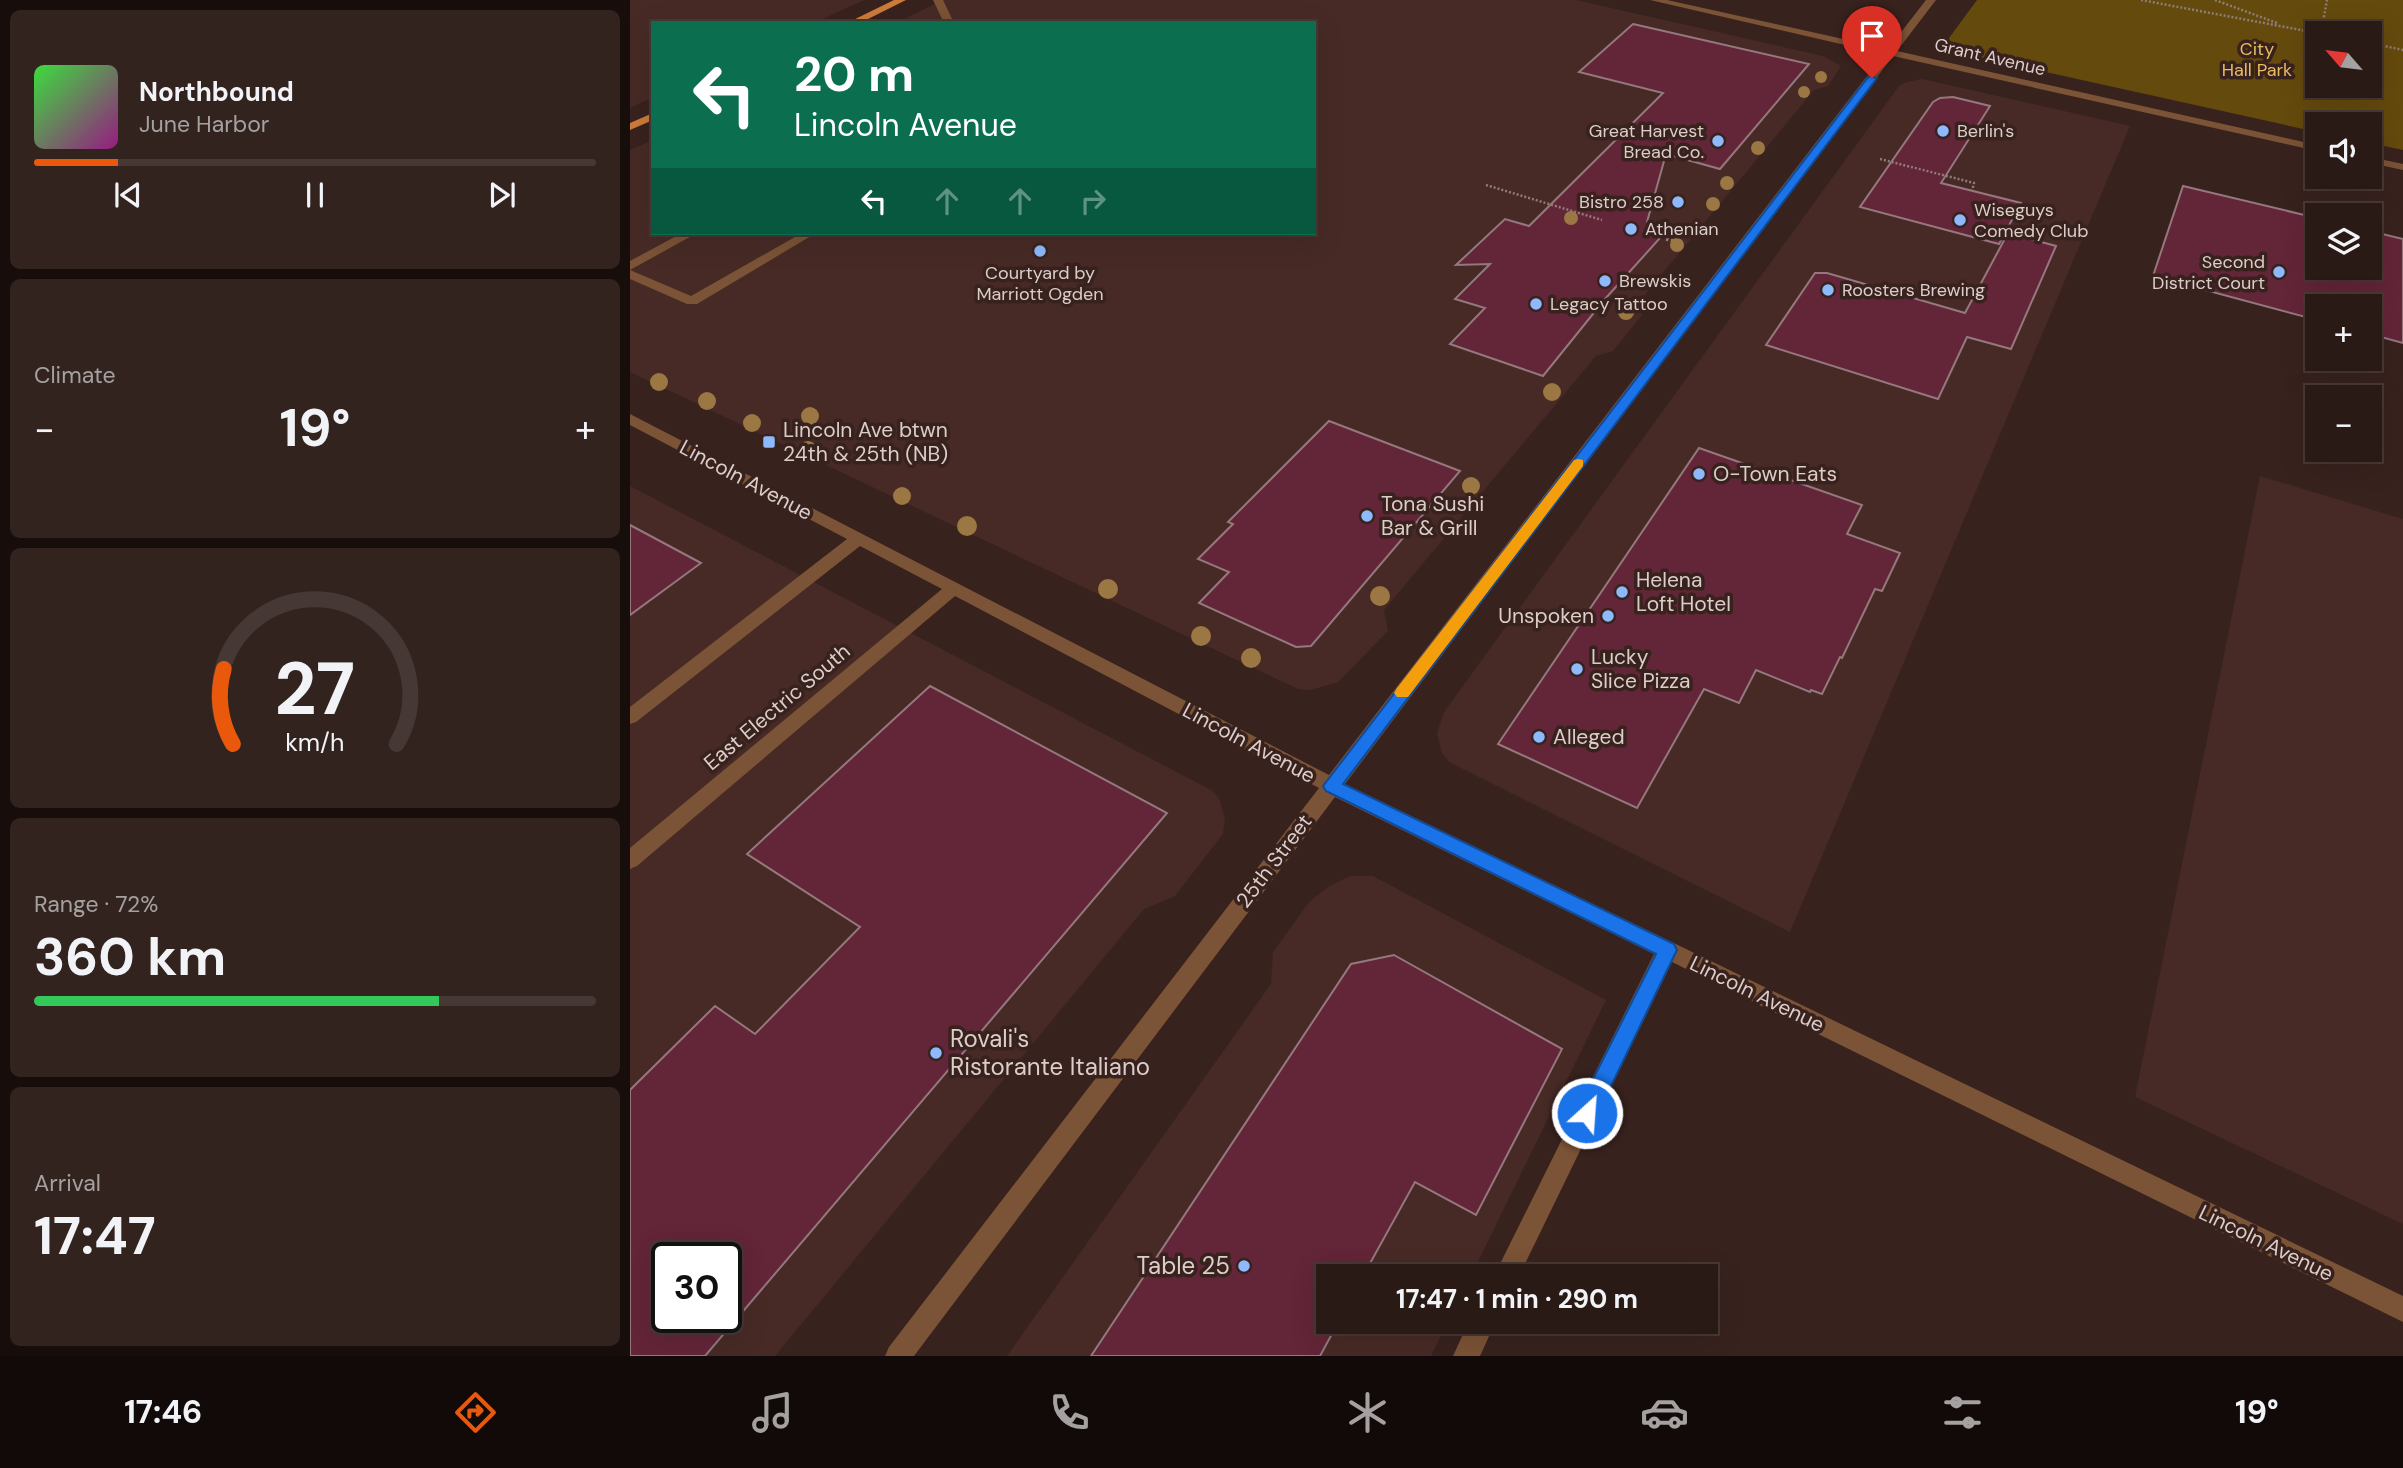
<!DOCTYPE html>
<html lang="en">
<head>
<meta charset="utf-8">
<style>
	:root { --surface:#2a1a16; --page:#32231f; --text:#f1f3f6; --muted:#a5a1a1; --line:#463835; --accent:#ea580c }
	body { margin:0; font-family:"DM Sans",sans-serif; background:var(--page); color:var(--text); height:100vh; display:flex; flex-direction:column; font-size:26px; white-space:nowrap }
	* { box-sizing:border-box; margin:0 }
	p { font-size:23px; color:var(--muted) }
	.icon { flex:none; width:38px; height:38px; fill:none; stroke:currentColor; stroke-width:2; stroke-linecap:round; stroke-linejoin:round }
	.map { position:relative; flex:1; overflow:hidden }
	.sheet { display:flex; flex-direction:column; gap:10px; padding:10px; background:#170e0c; width:630px }
	.sheet>* { flex:none }
	.top-card { position:absolute; left:21px; top:21px; width:665px; height:214px; border-radius:0px; box-shadow:0 7px 28px #0002,0 0 0 2px var(--line); background:#0b6e4f; color:#fff; overflow:hidden }
	.needle { width:46px; rotate:298deg }
	.buttons { position:absolute; left:1675px; top:21px; display:grid; gap:14px }
	.buttons a { display:grid; place-items:center; width:77px; height:77px; border-radius:0px; background:var(--surface); box-shadow:0 7px 28px #0002,0 0 0 2px var(--line); font-size:35px }
	.speed { position:absolute; left:21px; top:1242px; display:flex; gap:14px; font-size:35px; font-weight:700; text-align:center }
	.speed>* { display:grid; place-content:center; width:91px; height:91px; border-radius:50%; background:var(--surface); box-shadow:0 7px 28px #0002,0 0 0 2px var(--line); line-height:1 }
	.speed .limit { border:4px solid #111; border-radius:10px; background:#fff; color:#111 }
	.pin { position:absolute; display:grid; place-items:center; width:60px; height:60px; color:#fff; margin:-72px -30px; border-radius:50% 50% 50% 0; rotate:-45deg; box-shadow:0 0 7px #0007 }
	.pin .icon { rotate:45deg }
	.me { position:absolute; width:77px; margin:-38px; rotate:26deg; stroke-linejoin:round; filter:drop-shadow(0 0 5px #0008) }
	.turn { display:flex; align-items:center; gap:24px; height:147px; padding:0 28px; font-size:32px }
	.turn .icon { width:91px; height:91px; stroke-width:2.5 }
	.turn b { display:block; font-size:49px; line-height:60px }
	.lanes { display:flex; align-items:center; height:66px; padding:0 28px; background:#0003; justify-content:center; gap:35px; direction:ltr }
	.lanes .off { opacity:.35 }
	.big { font-size:52px; font-weight:700; line-height:1.1 }
	.sheet .card { flex:1; display:flex; flex-direction:column; justify-content:center; gap:10px; min-width:0; padding:0 24px; border-radius:10px; background:var(--page) }
	.sheet .dial { align-items:center; gap:0 }
	.dial svg { height:182px; overflow:visible; fill:none; stroke:var(--line); stroke-width:7; stroke-linecap:round; text-anchor:middle }
	.dial text { fill:var(--text); stroke:none }
	.song { display:flex; align-items:center; gap:21px }
	.cover { width:84px; height:84px; border-radius:10px; background:linear-gradient(135deg,hsl(120 70% 55%),hsl(310 70% 35%)) }
	.played { height:7px; border-radius:4px; background:linear-gradient(90deg,var(--accent) 15%,var(--line) 15%) }
	.keys { display:flex; justify-content:space-around; direction:ltr }
	.heat { display:flex; justify-content:space-between; align-items:center; font-size:38px; direction:ltr }
	.charge { height:10px; border-radius:5px; background:linear-gradient(90deg,#34c759 72%,var(--line) 0) }
	.trip { position:absolute; left:686px; top:1264px; width:402px; height:70px; border-radius:0px; background:var(--surface); box-shadow:0 7px 28px #0002,0 0 0 2px var(--line); font-weight:700; line-height:70px; text-align:center }
	.tab-bar { display:flex; height:112px; justify-content:space-around; align-items:center; background:#110a09; color:var(--muted) }
	.tab-bar .icon { width:49px; height:49px }
	.tab-bar .on { color:var(--accent) }
	.tab-bar b { font-size:32px; color:var(--text) }
	main { display:flex; flex:1; min-height:0 }
	.map>svg:first-child { display:block }
	.built { fill:#472a25; fill-rule:evenodd }
	.green { fill:#654a0d; fill-rule:evenodd }
	.building { fill:#632538; stroke:#94787e; stroke-width:2; fill-rule:evenodd }
	.lines { fill:none; stroke-linecap:round; stroke-linejoin:round }
	.path-far1 { stroke:#8f7d79; stroke-width:2.5; stroke-dasharray:2 2; stroke-linecap:butt }
	.path { stroke:#8f7d79; stroke-width:3.5; stroke-dasharray:2.5 2.5; stroke-linecap:butt }
	.minor { fill:#7b5336; fill-rule:evenodd }
	.major { fill:#cc7b3a; fill-rule:evenodd }
	.tree { fill:#9a7743 }
	.route { fill:#1a73e8; stroke:#114b97; stroke-width:2 }
	.slow { fill:#f59e0b }
	.poi-dot { fill:#8eb9fd; stroke:#38221e; stroke-width:2.5 }
	.labels { text-anchor:middle; stroke-width:7; stroke-linejoin:round; paint-order:stroke }
	.far-park-label { font-size:18px; fill:#ebbd62; stroke:#38221e }
	.far-street-label { font-size:18px; fill:#ddcdca; stroke:#38221e }
	.far-poi-label { font-size:18px; fill:#ddcdca; stroke:#38221e; text-anchor:start }
	.poi-label { font-size:21px; fill:#ddcdca; stroke:#38221e; text-anchor:start }
	.street-label { font-size:21px; fill:#ddcdca; stroke:#38221e }
	.near-poi-label { font-size:24px; fill:#ddcdca; stroke:#38221e; text-anchor:start }
</style>
</head>
<body>
<main>
<section class="sheet">
<div class="card">
<div class="song"><i class="cover"></i><div><b>Northbound</b><p>June Harbor</p></div></div>
<div class="played"></div>
<div class="keys"><svg class="icon" aria-label="previous" viewBox="0 0 24 24"><path d="M18 5L8 12l10 7zM5 5v14"/></svg><svg class="icon" aria-label="pause" viewBox="0 0 24 24"><path d="M8 5v14M16 5v14"/></svg><svg class="icon" aria-label="next" viewBox="0 0 24 24"><path d="M6 5l10 7-10 7zM19 5v14"/></svg></div>
</div>
<div class="card"><p>Climate</p>
<div class="heat"><a>−</a><b class="big">19°</b><a>+</a></div>
</div>
<div class="card dial"><svg viewBox="0 0 100 80">
<path d="M14 69A42 42 0 1 1 86 69"/>
<path d="M14 69A42 42 0 0 1 10 36" stroke="#ea580c"/>
<text x="50" y="56" font-size="32" font-weight="700">27</text>
<text x="50" y="72" font-size="11">km/h</text>
</svg></div>
<div class="card"><p>Range · 72%</p><b class="big">360 km</b><div class="charge"></div></div>
<div class="card"><p>Arrival</p><b class="big">17:47</b></div>
</section>
<div class="map">
<svg width="1773" height="1356" viewBox="0 0 1773 1356">
	<rect width="100%" height="100%" fill="#38221e"/>
	<!-- built -->
	<g class="built">
		<polygon points="0,0 234,0 184,23 23,23 23,97 0,108"/>
		<polygon points="313,0 946,0 1193,56 1211,66 1198,86 1184,90 1008,303 1012,315 983,351 966,356 754,610 758,631 708,682 681,690 668,689 0,372 0,150 23,140 23,233 684,233 684,23 266,23"/>
		<polygon points="1292,79 1500,126 1160,932 819,762 812,753 807,733 814,712 1269,86 1277,82"/>
		<polygon points="1630,476 1773,519 1773,1224 1505,1097"/>
		<path d="M0 486 581 790 589 798 595 819 593 834 545 896 514 909 145 1356H0ZM37 1258H96V1318H37Z"/>
		<polygon points="720,876 743,876 976,1000 841,1276 698,1276 698,1321 818,1321 801,1356 377,1356 641,984 643,952 680,901 698,887"/>
	</g>
	<!-- green -->
	<path class="green" d="M1347 0H1773V150L1740 143V124H1687V132L1311 49ZM1687 33H1740V86H1687Z"/>
	<!-- building -->
	<g class="building">
		<polygon points="1003,24 1179,64 1090,169 1036,154 1017,222 1039,228 975,299 913,376 820,344 855,308 825,299 860,264 826,265 875,219 899,226 1033,93 949,72"/>
		<polygon points="1323,97 1360,106 1311,183 1391,203 1369,244 1230,207 1303,102 1310,98"/>
		<polygon points="1553,186 1687,218 1687,268 1740,268 1740,231 1773,239 1773,343 1740,334 1740,306 1687,306 1687,320 1523,276"/>
		<polygon points="1378,233 1426,246 1381,349 1337,337 1308,399 1136,345 1185,273 1197,273 1335,313"/>
		<polygon points="699,421 830,471 681,646 666,647 569,603 599,572 568,559 603,524 598,522"/>
		<polygon points="1069,448 1232,505 1217,534 1270,553 1252,591 1245,589 1212,658 1210,657 1192,694 1181,690 1180,692 1126,670 1109,703 1074,689 1007,808 868,744"/>
		<polygon points="0,525 71,563 0,615"/>
		<path d="M300 686 537 813 75 1356H0V1090L85 1006 125 1034 230 927 117 854ZM37 1258H96V1318H37Z"/>
		<polygon points="764,955 932,1049 846,1215 785,1182 733,1276 698,1276 698,1321 709,1321 690,1356 461,1356 721,964"/>
	</g>
	<g class="lines">
		<!-- path-far1 -->
		<g class="path-far1">
			<polyline points="1511,0 1687,33"/>
			<polyline points="1585,0 1647,23"/>
			<polyline points="1691,33 1697,0"/>
			<polyline points="1740,43 1773,50"/>
			<polyline points="1250,159 1344,183 1342,191"/>
			<polyline points="856,185 972,220"/>
		</g>
		<!-- path -->
		<polyline class="path" points="1036,239 1044,241"/>
		<!-- minor -->
		<g class="minor">
			<polygon points="303,0 313,0 324,23 314,23"/>
			<polygon points="1020,0 1037,0 1258,49 1296,0 1306,0 1267,51 1687,145 1687,151 1263,56 715,784 1773,1296 1773,1322 1042,962 889,1276 864,1276 1024,954 705,797 284,1356 255,1356 259,1347 689,788 325,596 7,866 0,869 0,848 312,589 230,546 6,722 0,724 0,707 217,539 0,425 0,414 699,775 1254,54"/>
			<polygon points="1740,157 1773,164 1773,170 1740,163"/>
			<polygon points="52,233 67,233 0,270 0,261"/>
			<polygon points="172,233 186,233 67,304 57,304 0,279 0,270 61,296"/>
			<polygon points="839,1321 866,1321 850,1356 823,1356"/>
		</g>
		<!-- major -->
		<g class="major">
			<polygon points="264,0 276,0 230,23 217,23"/>
			<polygon points="23,113 23,120 0,130 0,123"/>
		</g>
	</g>
	<!-- trees -->
	<g class="tree">
		<circle cx="1191" cy="77" r="6"/>
		<circle cx="1174" cy="92" r="6"/>
		<circle cx="1128" cy="148" r="7"/>
		<circle cx="1097" cy="183" r="7"/>
		<circle cx="1083" cy="204" r="7"/>
		<circle cx="941" cy="218" r="7"/>
		<circle cx="1047" cy="245" r="7"/>
		<circle cx="996" cy="312" r="8"/>
		<circle cx="29" cy="382" r="9"/>
		<circle cx="922" cy="392" r="9"/>
		<circle cx="77" cy="401" r="9"/>
		<circle cx="180" cy="416" r="9"/>
		<circle cx="122" cy="423" r="9"/>
		<circle cx="178" cy="450" r="9"/>
		<circle cx="841" cy="486" r="9"/>
		<circle cx="272" cy="496" r="9"/>
		<circle cx="337" cy="526" r="10"/>
		<circle cx="478" cy="589" r="10"/>
		<circle cx="750" cy="596" r="10"/>
		<circle cx="571" cy="636" r="10"/>
		<circle cx="621" cy="658" r="10"/>
	</g>
	<!-- route -->
	<polygon class="route" points="1239,76 1247,78 713,784 1044,944 1047,950 1044,956 964,1121 957,1124 949,1121 946,1113 1026,954 696,791 693,786"/>
	<!-- slow -->
	<polygon class="slow" points="948,459 953,460 953,466 778,697 767,697 764,693 767,688 944,460"/>
	<!-- markers -->
	<g class="poi-dot">
		<circle cx="1313" cy="131" r="7"/>
		<circle cx="1088" cy="141" r="7"/>
		<circle cx="1048" cy="202" r="7"/>
		<circle cx="1330" cy="220" r="7"/>
		<circle cx="1001" cy="229" r="7"/>
		<circle cx="410" cy="251" r="7"/>
		<circle cx="1649" cy="272" r="7"/>
		<circle cx="975" cy="281" r="7"/>
		<circle cx="1198" cy="290" r="7"/>
		<circle cx="906" cy="304" r="7"/>
		<rect x="132" y="435" width="14" height="14" rx="3.5"/>
		<circle cx="1069" cy="474" r="7"/>
		<circle cx="737" cy="516" r="7"/>
		<circle cx="992" cy="592" r="7"/>
		<circle cx="978" cy="616" r="7"/>
		<circle cx="947" cy="669" r="7"/>
		<circle cx="909" cy="737" r="7"/>
		<circle cx="306" cy="1053" r="7"/>
		<circle cx="614" cy="1266" r="7"/>
	</g>
	<g class="labels">
		<!-- far-park labels -->
		<g class="far-park-label">
			<text x="1627" y="55">City<tspan x="1627" dy="21">Hall Park</tspan></text>
		</g>
		<!-- far-street labels -->
		<g class="far-street-label">
			<text transform="translate(1360 57) rotate(13)" y="6">Grant Avenue</text>
		</g>
		<!-- far-poi labels -->
		<g class="far-poi-label">
			<text x="1074" y="137" text-anchor="end">Great Harvest<tspan x="1074" dy="21">Bread Co.</tspan></text>
			<text x="1327" y="137">Berlin's</text>
			<text x="1034" y="208" text-anchor="end">Bistro 258</text>
			<text x="1344" y="216">Wiseguys<tspan x="1344" dy="21">Comedy Club</tspan></text>
			<text x="1015" y="235">Athenian</text>
			<text x="1635" y="268" text-anchor="end">Second<tspan x="1635" dy="21">District Court</tspan></text>
			<text x="410" y="279" text-anchor="middle">Courtyard by<tspan x="410" dy="21">Marriott Ogden</tspan></text>
			<text x="989" y="287">Brewskis</text>
			<text x="1212" y="296">Roosters Brewing</text>
			<text x="920" y="310">Legacy Tattoo</text>
		</g>
		<!-- poi labels -->
		<g class="poi-label">
			<text x="153" y="437">Lincoln Ave btwn<tspan x="153" dy="24">24th &amp; 25th (NB)</tspan></text>
			<text x="1083" y="481">O-Town Eats</text>
			<text x="751" y="511">Tona Sushi<tspan x="751" dy="24">Bar &amp; Grill</tspan></text>
			<text x="1006" y="587">Helena<tspan x="1006" dy="24">Loft Hotel</tspan></text>
			<text x="964" y="623" text-anchor="end">Unspoken</text>
			<text x="961" y="664">Lucky<tspan x="961" dy="24">Slice Pizza</tspan></text>
			<text x="923" y="744">Alleged</text>
		</g>
		<!-- street labels -->
		<g class="street-label">
			<text transform="translate(116 480) rotate(28)" y="7">Lincoln Avenue</text>
			<text transform="translate(147 707) rotate(-40)" y="7">East Electric South</text>
			<text transform="translate(619 743) rotate(28)" y="7">Lincoln Avenue</text>
			<text transform="translate(644 861) rotate(-53)" y="7">25th Street</text>
			<text transform="translate(1127 994) rotate(26)" y="7">Lincoln Avenue</text>
			<text transform="translate(1636 1243) rotate(26)" y="7">Lincoln Avenue</text>
		</g>
		<!-- near-poi labels -->
		<g class="near-poi-label">
			<text x="320" y="1047">Rovali's<tspan x="320" dy="28">Ristorante Italiano</tspan></text>
			<text x="600" y="1274" text-anchor="end">Table 25</text>
		</g>
	</g>
</svg>
<div class="buttons">
<a><svg class="needle" viewBox="-14 -14 28 28"><path d="M0-13l5 13h-10z" fill="#e53935"/><path d="M0 13l5-13h-10z" fill="#a5a1a1"/></svg></a>
<a><svg class="icon" aria-label="sound" viewBox="0 0 24 24"><path d="M4 9h4l5-4v14l-5-4H4zM17 9q2 3 0 6"/></svg></a>
<a><svg class="icon" aria-label="layers" viewBox="0 0 24 24"><path d="M12 4l9 5-9 5-9-5zM3 14l9 5 9-5"/></svg></a>
<a>+</a>
<a>−</a>
</div>
<div class="speed"><div class="limit">30</div></div>
<div class="pin" style="left:1242px;top:78px;background:#d93025"><svg class="icon" aria-label="arrive" viewBox="0 0 24 24"><path d="M6 21V4h12l-3 4 3 4H6"/></svg></div>
<svg class="me" style="left:957px;top:1113px" viewBox="-20 -20 40 40"><circle r="17" fill="#1a73e8" stroke="#fff" stroke-width="3"/><path d="M0-11L8 9 0 5-8 9z" fill="#fff"/></svg>
<div class="trip">17:47 · 1 min · 290 m</div>
<div class="top-card">
<div class="turn"><svg class="icon" aria-label="left" viewBox="0 0 24 24"><path d="M17 20v-9H6M10 6l-5 5 5 5"/></svg><div><b>20 m</b>Lincoln Avenue</div></div>
<div class="lanes"><svg class="icon" aria-label="left" viewBox="0 0 24 24"><path d="M17 20v-9H6M10 6l-5 5 5 5"/></svg><svg class="icon off" aria-label="ahead" viewBox="0 0 24 24"><path d="M12 20V5M6 11l6-6 6 6"/></svg><svg class="icon off" aria-label="ahead" viewBox="0 0 24 24"><path d="M12 20V5M6 11l6-6 6 6"/></svg><svg class="icon off" aria-label="right" viewBox="0 0 24 24"><path d="M7 20v-9h11M14 6l5 5-5 5"/></svg></div>
</div>
</div>
</main>
<nav class="tab-bar">
<b>17:46</b>
<svg class="icon on" aria-label="directions" viewBox="0 0 24 24"><path d="M12 3l9 9-9 9-9-9zM9 14v-3h6M13 9l2 2-2 2"/></svg>
<svg class="icon" aria-label="music" viewBox="0 0 24 24"><path d="M9 18V5l10-2v13"/><circle cx="6" cy="18" r="3"/><circle cx="16" cy="16" r="3"/></svg>
<svg class="icon" aria-label="phone" viewBox="0 0 24 24"><path d="M5 4h4l2 5-3 2q2 4 5 5l2-3 5 2v4C11 20 4 13 5 4z"/></svg>
<svg class="icon" aria-label="climate" viewBox="0 0 24 24"><path d="M12 3v18M4 7l16 10M4 17L20 7"/></svg>
<svg class="icon" aria-label="car" viewBox="0 0 24 24"><path d="M5 17H2v-5l4-1 3-4h7l3 4 3 1v5h-3M9 17h6M6 11h13"/><circle cx="7" cy="17" r="2"/><circle cx="17" cy="17" r="2"/></svg>
<svg class="icon" aria-label="filters" viewBox="0 0 24 24"><path d="M4 7h16M4 17h16"/><circle cx="9" cy="7" r="2"/><circle cx="15" cy="17" r="2"/></svg>
<b>19°</b>
</nav>
</body>
</html>
